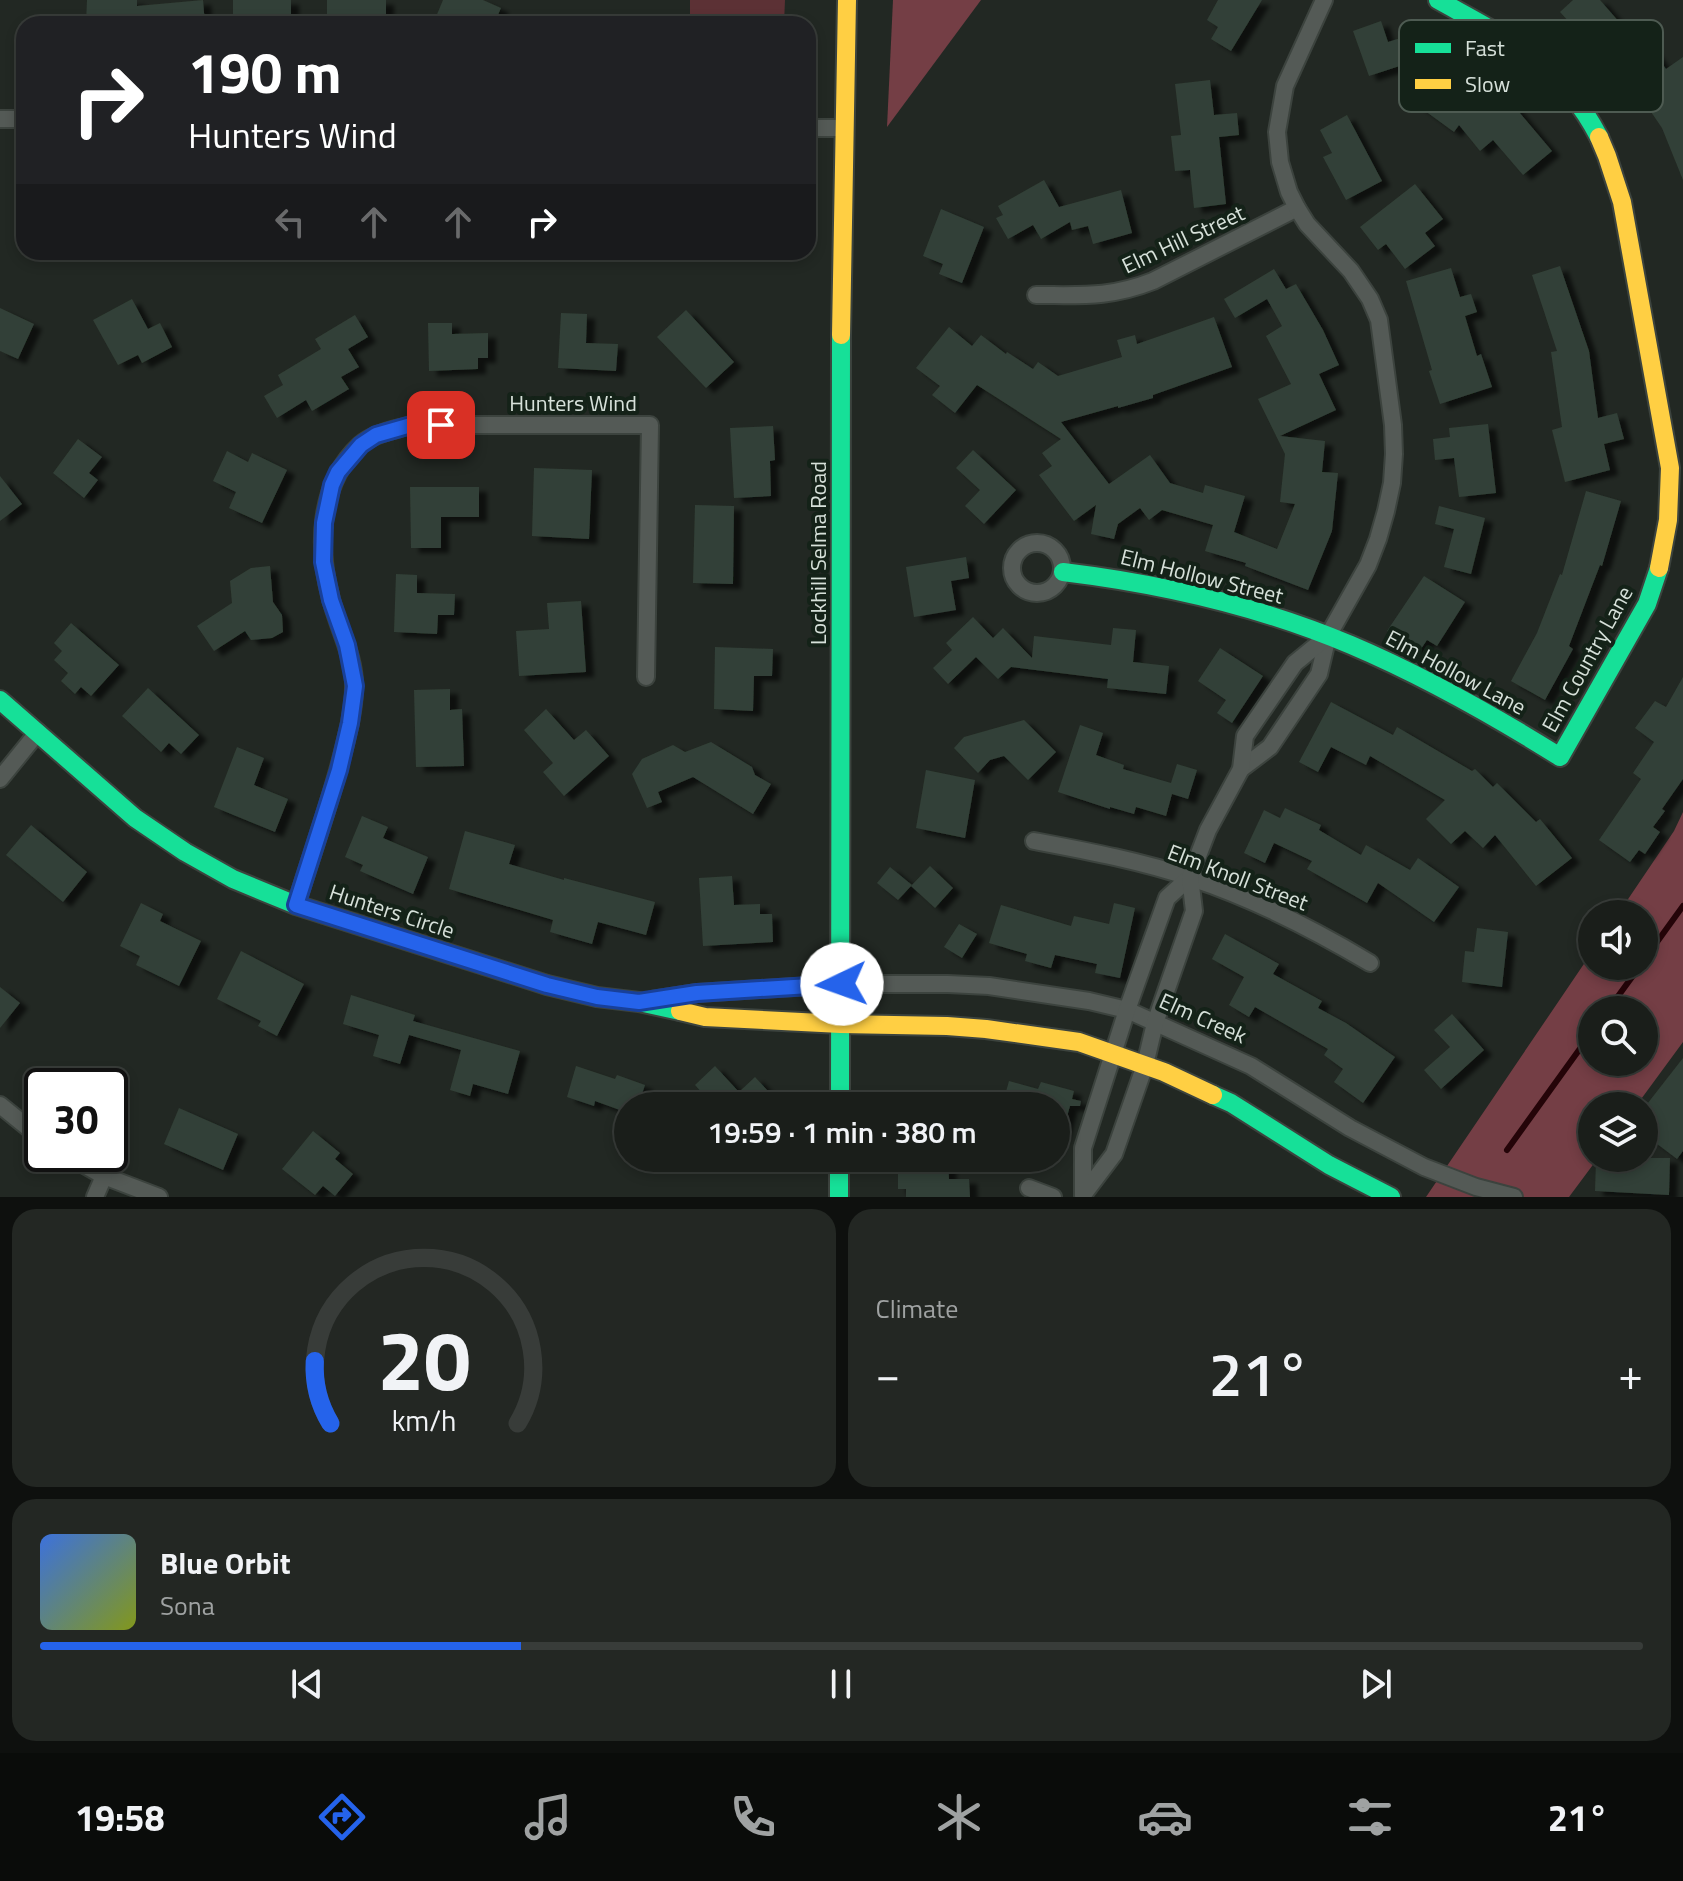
<!DOCTYPE html>
<html lang="en">
<head>
<meta charset="utf-8">
<style>
	:root { --surface:#1a1e1a; --page:#232723; --text:#f1f3f6; --muted:#9fa2a2; --line:#383c39; --accent:#2563eb }
	body { margin:0; font-family:"Titillium Web",sans-serif; background:var(--page); color:var(--text); height:100vh; display:flex; flex-direction:column; font-size:30px; white-space:nowrap }
	* { box-sizing:border-box; margin:0 }
	p { font-size:26px; color:var(--muted) }
	.icon { flex:none; width:44px; height:44px; fill:none; stroke:currentColor; stroke-width:2; stroke-linecap:round; stroke-linejoin:round }
	.map { position:relative; height:1197px; overflow:hidden }
	.panel { display:flex; flex-direction:column; gap:12px; padding:12px; background:#0e100e; flex:1 }
	.panel>* { flex:none }
	.hud { position:absolute; left:16px; top:16px; width:800px; height:244px; border-radius:24px; box-shadow:0 4px 12px #0003,0 0 0 2px var(--line); background:#202124; color:#fff; overflow:hidden }
	.fabs { position:absolute; left:1578px; top:900px; display:grid; gap:16px }
	.fabs a { display:grid; place-items:center; width:80px; height:80px; border-radius:50%; background:var(--surface); box-shadow:0 4px 12px #0003,0 0 0 2px var(--line); font-size:40px }
	.speed { position:absolute; left:24px; top:1068px; display:flex; gap:16px; font-size:40px; font-weight:700; text-align:center }
	.speed>* { display:grid; place-content:center; width:104px; height:104px; border-radius:50%; background:var(--surface); box-shadow:0 4px 12px #0003,0 0 0 2px var(--line); line-height:1 }
	.speed .limit { border:4px solid #111; border-radius:12px; background:#fff; color:#111 }
	.pin { position:absolute; display:grid; place-items:center; width:68px; height:68px; color:#fff; margin:-34px; border-radius:16px; box-shadow:0 4px 12px #0006 }
	.me { position:absolute; width:88px; margin:-44px; rotate:267deg; stroke-linejoin:round; filter:drop-shadow(0 0 6px #0008) }
	.turn { display:flex; align-items:center; gap:28px; height:168px; padding:0 40px; font-size:36px }
	.turn .icon { width:104px; height:104px; stroke-width:2.5 }
	.turn b { display:block; font-size:56px; line-height:68px }
	.lanes { display:flex; align-items:center; height:76px; padding:0 40px; background:#0003; justify-content:center; gap:40px; direction:ltr }
	.lanes .off { opacity:.35 }
	.big { font-size:60px; font-weight:600; line-height:1.1 }
	.panel .tile { flex:1; display:flex; flex-direction:column; justify-content:center; gap:12px; min-width:0; padding:0 28px; border-radius:24px; background:var(--page) }
	.panel .dial { align-items:center; gap:0 }
	.dial svg { height:208px; overflow:visible; fill:none; stroke:var(--line); stroke-width:7; stroke-linecap:round; text-anchor:middle }
	.dial text { fill:var(--text); stroke:none }
	.song { display:flex; align-items:center; gap:24px }
	.cover { width:96px; height:96px; border-radius:12px; background:linear-gradient(135deg,hsl(220 70% 55%),hsl(70 70% 35%)) }
	.played { height:8px; border-radius:4px; background:linear-gradient(90deg,var(--accent) 30%,var(--line) 30%) }
	.keys { display:flex; justify-content:space-around; direction:ltr }
	.heat { display:flex; justify-content:space-between; align-items:center; font-size:44px; direction:ltr }
	.panel .tiles { flex:1; display:grid; gap:12px; grid-template-columns:1fr 1fr }
	.tile:last-child { grid-column:span 2 }
	.trip { position:absolute; left:614px; top:1092px; width:456px; height:80px; border-radius:40px; background:var(--surface); box-shadow:0 4px 12px #0003,0 0 0 2px var(--line); font-weight:600; line-height:80px; text-align:center }
	.tabs { display:flex; height:128px; justify-content:space-around; align-items:center; background:#0a0c0a; color:var(--muted) }
	.tabs .icon { width:56px; height:56px }
	.tabs .on { color:var(--accent) }
	.tabs b { font-size:36px; color:var(--text) }
	.map>svg:first-child { display:block }
	.green { fill:#5c3135 }
	.forest { fill:#743e45; fill-rule:evenodd }
	.lines { fill:none; stroke-linecap:round; stroke-linejoin:round }
	.stream { stroke:#240408; stroke-width:6 }
	.building { fill:#324037; filter:url(#shadow) }
	.street-casing { stroke:#3c433e; stroke-width:20 }
	.fast-casing { stroke:#3c433e; stroke-width:22 }
	.slow-casing { stroke:#3c433e; stroke-width:22 }
	.street { stroke:#545a56; stroke-width:16 }
	.fast { stroke:#16e098; stroke-width:18 }
	.slow { stroke:#ffcf43; stroke-width:18 }
	.route-casing { stroke:#184099; stroke-width:20 }
	.route { stroke:#2563eb; stroke-width:14 }
	.labels { text-anchor:middle; stroke-width:8; stroke-linejoin:round; paint-order:stroke }
	.street-label { font-size:22px; fill:#d7e1da; stroke:#142218 }
	.key { fill:#142218; stroke:#4e5b52; stroke-width:2 }
	.key-label { font-size:22px; fill:#d7e1da }
</style>
</head>
<body>
<div class="map">
<svg width="1683" height="1197" viewBox="0 0 1683 1197">
	<defs>
		<filter id="shadow"><feDropShadow dx="8" dy="5" stdDeviation="2" flood-color="#0009"/></filter>
	</defs>
	<rect width="100%" height="100%" fill="#222823"/>
	<!-- green -->
	<polygon class="green" points="690,0 785,0 784,24 690,24"/>
	<!-- forest -->
	<g class="forest">
		<polygon points="893,0 981,0 887,127"/>
		<path d="M1683 812V1042L1636 1106H1592V1158H1598L1569 1197H1426L1592 952V966H1644V914H1618L1674 831ZM1592 1010H1644V1062H1592Z"/>
	</g>
	<g class="lines">
		<!-- stream -->
		<g class="stream">
			<polyline points="1644,960 1683,906"/>
			<polyline points="1608,1010 1640,966"/>
			<polyline points="1507,1150 1592,1032"/>
		</g>
	</g>
	<!-- building -->
	<g class="building">
		<polygon points="87,0 137,0 137,6 203,0 205,24 86,24"/>
		<rect x="233" y="0" width="58" height="24"/>
		<rect x="327" y="0" width="59" height="24"/>
		<polygon points="443,0 483,0 501,8 494,24 433,24"/>
		<polygon points="1218,0 1262,0 1231,51 1211,39 1218,27 1207,20"/>
		<polygon points="1573,0 1600,0 1620,23 1593,48 1560,12"/>
		<polygon points="1381,21 1388,42 1410,35 1418,60 1369,76 1353,31"/>
		<polygon points="1646,40 1666,69 1683,57 1683,180 1662,128 1630,81 1621,87 1606,66"/>
		<polygon points="1465,71 1514,106 1552,151 1523,175 1493,140 1480,151 1459,125 1454,132 1417,105 1433,83 1448,94"/>
		<polygon points="1210,80 1214,115 1237,113 1239,135 1219,137 1226,204 1194,208 1190,170 1175,171 1171,136 1181,135 1175,84"/>
		<polygon points="1347,115 1382,181 1346,200 1323,157 1332,153 1320,130"/>
		<polygon points="1044,180 1059,207 1121,190 1132,233 1093,244 1088,226 1072,230 1070,222 1041,239 1033,225 1008,239 996,218 1003,215 998,206"/>
		<polygon points="1415,184 1443,219 1425,233 1435,246 1405,269 1386,244 1378,250 1360,227"/>
		<polygon points="941,209 984,227 962,283 939,274 943,264 923,256"/>
		<polygon points="1560,266 1589,351 1598,418 1617,413 1624,439 1604,444 1610,470 1565,482 1552,430 1562,427 1551,352 1557,351 1532,275"/>
		<polygon points="1451,268 1460,297 1471,294 1477,312 1465,316 1477,356 1481,354 1492,387 1440,404 1429,371 1432,370 1406,281"/>
		<polygon points="1274,269 1286,289 1296,284 1323,330 1339,365 1319,374 1336,410 1280,436 1325,441 1322,472 1338,473 1332,531 1308,590 1245,566 1246,563 1205,551 1213,525 1162,510 1149,520 1140,508 1118,524 1114,539 1091,534 1096,505 1074,521 1039,475 1052,466 1042,453 1061,439 977,385 955,413 932,395 940,386 916,368 949,327 972,346 981,335 1006,354 1007,352 1033,369 1038,362 1058,376 1122,357 1117,340 1135,335 1137,344 1214,317 1232,367 1153,395 1153,398 1118,408 1118,406 1061,422 1109,484 1150,455 1170,483 1203,493 1205,485 1245,496 1234,532 1277,549 1295,504 1280,502 1285,454 1258,399 1291,384 1266,336 1282,326 1267,299 1235,318 1224,299"/>
		<polygon points="132,299 148,329 160,323 172,347 142,363 138,355 118,365 93,320"/>
		<polygon points="0,308 34,324 18,359 0,351"/>
		<polygon points="686,310 734,362 706,388 657,337"/>
		<polygon points="561,313 587,314 586,343 618,344 616,371 558,368"/>
		<polygon points="355,315 368,337 348,349 359,367 341,377 349,389 312,411 306,400 277,418 264,396 283,385 278,375 321,349 315,339"/>
		<polygon points="428,323 452,323 452,334 488,333 488,358 478,358 478,369 429,371"/>
		<polygon points="1488,424 1496,493 1459,497 1454,458 1435,460 1433,439 1450,437 1449,428"/>
		<polygon points="773,426 775,460 770,461 771,496 734,498 730,428"/>
		<polygon points="78,439 102,457 89,473 98,480 84,498 53,473"/>
		<polygon points="973,450 1016,490 984,524 965,506 980,490 956,468"/>
		<polygon points="227,451 248,462 252,453 287,470 262,523 229,508 236,492 213,481"/>
		<polygon points="534,468 592,470 589,539 532,536"/>
		<polygon points="0,476 22,504 0,521"/>
		<polygon points="410,487 479,487 479,517 441,517 441,548 411,548"/>
		<polygon points="1586,491 1621,501 1602,566 1600,565 1569,646 1573,649 1545,700 1511,681 1537,633 1560,574 1562,575"/>
		<polygon points="695,505 734,506 733,584 693,583"/>
		<polygon points="1439,506 1485,518 1471,574 1444,567 1454,529 1435,524"/>
		<polygon points="966,557 969,578 951,581 956,610 914,617 906,567"/>
		<polygon points="270,566 273,602 282,615 283,632 272,638 251,640 245,631 214,651 197,626 232,603 230,581 251,568"/>
		<polygon points="396,574 417,575 417,593 455,594 454,615 438,615 437,634 394,632"/>
		<polygon points="1424,576 1465,602 1437,646 1427,640 1419,652 1387,631"/>
		<polygon points="581,601 586,672 519,676 516,631 549,629 547,603"/>
		<polygon points="973,617 993,638 1003,628 1032,658 1034,636 1111,645 1113,628 1136,630 1133,662 1169,666 1166,694 1107,688 1108,679 1011,667 998,679 976,657 948,684 933,668 952,650 946,643"/>
		<polygon points="71,623 119,665 91,696 81,687 75,694 61,681 68,673 54,660 62,651 54,643"/>
		<polygon points="715,647 773,649 772,676 754,676 753,711 714,709"/>
		<polygon points="1220,648 1263,676 1232,723 1217,713 1226,700 1198,681"/>
		<polygon points="1683,677 1683,779 1662,809 1665,811 1653,827 1660,832 1645,854 1639,850 1630,862 1599,840 1641,779 1633,773 1654,742 1635,728 1655,701 1666,707"/>
		<polygon points="148,688 199,735 181,754 169,743 161,752 122,716"/>
		<polygon points="450,689 450,710 462,709 464,766 416,767 414,690"/>
		<polygon points="1331,702 1393,735 1397,727 1472,771 1475,769 1493,787 1497,783 1536,822 1540,819 1572,858 1536,886 1495,835 1483,848 1465,831 1451,844 1426,819 1445,800 1370,756 1366,765 1331,747 1318,772 1299,762"/>
		<polygon points="546,709 574,740 586,730 609,756 564,796 543,772 553,763 524,730"/>
		<polygon points="1024,720 1056,752 1028,780 1004,756 990,760 978,773 954,748 964,737"/>
		<polygon points="1080,725 1103,733 1096,755 1124,765 1123,769 1171,783 1177,764 1197,770 1188,799 1172,794 1166,816 1136,807 1134,814 1110,807 1110,809 1058,792"/>
		<polygon points="711,742 752,767 755,775 771,784 753,814 693,777 658,792 662,802 647,808 632,774 642,759 673,745 685,752"/>
		<polygon points="237,747 264,758 254,785 288,799 275,832 214,807"/>
		<polygon points="926,770 975,780 965,838 916,828"/>
		<polygon points="1285,808 1321,825 1319,830 1361,855 1366,845 1410,870 1418,858 1459,887 1434,922 1378,883 1367,903 1307,869 1312,861 1274,843 1265,863 1244,853 1264,810 1280,818"/>
		<polygon points="362,816 388,827 383,838 428,857 413,894 360,871 363,865 345,857"/>
		<polygon points="31,825 87,872 63,902 6,855"/>
		<polygon points="465,831 515,845 509,864 564,880 564,878 655,902 646,935 598,922 592,944 550,932 553,920 449,889"/>
		<polygon points="930,866 953,888 935,908 911,886"/>
		<polygon points="890,867 912,885 898,900 877,883"/>
		<polygon points="732,876 734,905 760,904 760,914 772,914 773,942 703,946 699,878"/>
		<polygon points="141,903 163,914 160,921 201,941 179,986 136,965 140,956 120,946"/>
		<polygon points="1114,903 1135,908 1120,978 1095,973 1097,964 1055,955 1051,968 1025,961 1027,954 989,943 1001,905 1071,926 1074,916 1109,924"/>
		<polygon points="959,924 977,934 962,958 944,947"/>
		<polygon points="1477,928 1508,932 1502,987 1462,982 1465,951 1474,952"/>
		<polygon points="1225,934 1279,964 1273,974 1322,1001 1318,1008 1346,1023 1395,1057 1363,1103 1334,1082 1343,1069 1324,1055 1328,1049 1255,1007 1249,1017 1229,1005 1244,977 1212,959"/>
		<polygon points="241,951 304,984 277,1036 258,1026 261,1021 217,999"/>
		<polygon points="0,987 20,1003 0,1028"/>
		<polygon points="351,995 415,1015 413,1021 520,1051 508,1094 473,1084 470,1096 450,1090 461,1050 409,1035 400,1064 373,1056 379,1035 343,1024"/>
		<polygon points="1452,1014 1484,1050 1441,1089 1424,1070 1450,1047 1434,1030"/>
		<polygon points="1683,1058 1683,1151 1677,1159 1644,1134 1644,1108"/>
		<polygon points="576,1066 615,1079 617,1075 645,1085 638,1106 628,1106 628,1113 595,1101 594,1106 567,1097"/>
		<polygon points="715,1066 739,1092 755,1077 782,1106 714,1106 695,1085"/>
		<polygon points="1009,1081 1038,1089 1041,1082 1074,1091 1072,1099 1081,1101 1080,1106 1070,1106 1061,1138 1056,1137 1056,1106 1002,1106"/>
		<polygon points="179,1108 238,1134 223,1170 164,1144"/>
		<polygon points="313,1131 340,1153 335,1159 353,1174 335,1196 323,1186 315,1195 282,1169"/>
		<polygon points="911,1158 948,1158 949,1179 969,1179 970,1197 906,1197 906,1189 898,1189 898,1167 911,1167"/>
		<polygon points="1610,1158 1670,1158 1669,1195 1595,1191 1596,1161 1610,1161"/>
	</g>
	<g class="lines">
		<defs>
			<g id="street">
				<polyline points="0,119 24,119"/>
				<polyline points="808,128 843,128"/>
				<path d="M1036 295C1081 295 1110 298 1153 281L1297 208"/>
				<circle cx="1037" cy="568" r="25"/>
				<polyline points="1241,769 1270,747 1319,674 1328,636 1368,565 1378,539 1386,511 1392,483 1394,454 1393,425 1379,320 1370,299 1351,271 1307,224 1297,208 1289,192 1280,162 1277,132 1285,86 1324,0"/>
				<polyline points="0,779 38,732"/>
				<path d="M1034 841C1087 851 1141 861 1191 878 1255 899 1313 929 1370 963"/>
				<path d="M296 905C312 853 331 801 344 748 349 728 354 708 354 687 355 657 338 628 331 599 317 548 318 484 360 445 374 433 394 430 411 425H650L646 677"/>
				<polyline points="652,1000 697,993 842,984 948,984 989,986 1089,1001 1127,1010 1251,1066 1350,1128 1424,1167 1476,1187 1514,1197"/>
				<polyline points="0,1105 42,1139"/>
				<polyline points="65,1154 104,1176 159,1197"/>
				<polyline points="1029,1188 1053,1197"/>
				<polyline points="1083,1193 1083,1148 1127,1010 1167,898 1190,877 1208,830 1241,769 1245,736 1295,663 1328,636"/>
				<polyline points="1083,1195 1114,1154 1145,1065 1155,1023 1194,911 1190,877"/>
				<polyline points="95,1197 104,1176"/>
			</g>
			<g id="fast">
				<path d="M1438 0C1508 39 1560 62 1599 137"/>
				<path d="M1063 572C1162 584 1259 606 1351 645 1424 676 1493 715 1560 757L1647 604 1659 568"/>
				<polyline points="0,700 135,818 185,852 233,879 296,905 547,985 597,997 639,1002 680,1011"/>
				<polyline points="1213,1095 1231,1103 1329,1165 1391,1197"/>
				<polyline points="840,1106 841,335"/>
				<polyline points="839,1158 839,1197"/>
			</g>
			<g id="slow">
				<polyline points="1599,137 1607,156 1622,202 1670,468 1668,520 1659,568"/>
				<polyline points="841,335 847,0"/>
				<polyline points="680,1011 705,1017 841,1024 947,1026 986,1029 1079,1042 1164,1072 1213,1095"/>
			</g>
		</defs>
		<!-- street casing -->
		<use href="#street" class="street-casing"/>
		<!-- fast casing -->
		<use href="#fast" class="fast-casing"/>
		<!-- slow casing -->
		<use href="#slow" class="slow-casing"/>
		<!-- street -->
		<use href="#street" class="street"/>
		<!-- fast -->
		<use href="#fast" class="fast"/>
		<!-- slow -->
		<use href="#slow" class="slow"/>
	</g>
	<g class="lines">
		<defs>
			<polyline id="route" points="441,425 411,425 376,435 361,445 338,472 332,485 324,523 323,562 331,600 347,645 355,686 350,723 339,770 296,905 547,985 597,997 639,1002 697,993 842,984"/>
		</defs>
		<!-- route casing -->
		<use href="#route" class="route-casing"/>
		<!-- route -->
		<use href="#route" class="route"/>
	</g>
	<g class="labels">
		<!-- street labels -->
		<g class="street-label">
			<text transform="translate(1183 239) rotate(-25)" y="8">Elm Hill Street</text>
			<text x="573" y="411">Hunters Wind</text>
			<text transform="translate(818 553) rotate(-90)" y="8">Lockhill Selma Road</text>
			<text transform="translate(1202 576) rotate(14)" y="8">Elm Hollow Street</text>
			<text transform="translate(1587 659) rotate(-61)" y="8">Elm Country Lane</text>
			<text transform="translate(1456 672) rotate(28)" y="8">Elm Hollow Lane</text>
			<text transform="translate(1238 877) rotate(21)" y="8">Elm Knoll Street</text>
			<text transform="translate(392 911) rotate(18)" y="8">Hunters Circle</text>
			<text transform="translate(1203 1018) rotate(24)" y="8">Elm Creek</text>
		</g>
	</g>
	<!-- legend -->
	<rect x="1399" y="20" width="264" height="92" rx="12" class="key"/>
	<rect x="1415" y="43" width="36" height="10" fill="#16e098"/>
	<rect x="1415" y="79" width="36" height="10" fill="#ffcf43"/>
	<g class="key-label">
		<text x="1465" y="56">Fast</text>
		<text x="1465" y="92">Slow</text>
	</g>
</svg>
<div class="fabs">
<a><svg class="icon" aria-label="sound" viewBox="0 0 24 24"><path d="M4 9h4l5-4v14l-5-4H4zM17 9q2 3 0 6"/></svg></a>
<a><svg class="icon" aria-label="search" viewBox="0 0 24 24"><circle cx="10" cy="10" r="6"/><path d="M15 15l6 6"/></svg></a>
<a><svg class="icon" aria-label="layers" viewBox="0 0 24 24"><path d="M12 4l9 5-9 5-9-5zM3 14l9 5 9-5"/></svg></a>
</div>
<div class="speed"><div class="limit">30</div></div>
<div class="pin" style="left:441px;top:425px;background:#d93025"><svg class="icon" aria-label="arrive" viewBox="0 0 24 24"><path d="M6 21V4h12l-3 4 3 4H6"/></svg></div>
<svg class="me" style="left:842px;top:984px" viewBox="-20 -20 40 40"><circle r="19" fill="#fff"/><path d="M0-13L10 11 0 6-10 11z" fill="#2563eb"/></svg>
<div class="trip">19:59 · 1 min · 380 m</div>
<div class="hud">
<div class="turn"><svg class="icon" aria-label="right" viewBox="0 0 24 24"><path d="M7 20v-9h11M14 6l5 5-5 5"/></svg><div><b>190 m</b>Hunters Wind</div></div>
<div class="lanes"><svg class="icon off" aria-label="left" viewBox="0 0 24 24"><path d="M17 20v-9H6M10 6l-5 5 5 5"/></svg><svg class="icon off" aria-label="ahead" viewBox="0 0 24 24"><path d="M12 20V5M6 11l6-6 6 6"/></svg><svg class="icon off" aria-label="ahead" viewBox="0 0 24 24"><path d="M12 20V5M6 11l6-6 6 6"/></svg><svg class="icon" aria-label="right" viewBox="0 0 24 24"><path d="M7 20v-9h11M14 6l5 5-5 5"/></svg></div>
</div>
</div>
<section class="panel">
<div class="tiles">
<div class="tile dial"><svg viewBox="0 0 100 80">
<path d="M14 69A42 42 0 1 1 86 69"/>
<path d="M14 69A42 42 0 0 1 8 45" stroke="#2563eb"/>
<text x="50" y="56" font-size="32" font-weight="700">20</text>
<text x="50" y="72" font-size="11">km/h</text>
</svg></div>
<div class="tile"><p>Climate</p>
<div class="heat"><a>−</a><b class="big">21°</b><a>+</a></div>
</div>
<div class="tile">
<div class="song"><i class="cover"></i><div><b>Blue Orbit</b><p>Sona</p></div></div>
<div class="played"></div>
<div class="keys"><svg class="icon" aria-label="previous" viewBox="0 0 24 24"><path d="M18 5L8 12l10 7zM5 5v14"/></svg><svg class="icon" aria-label="pause" viewBox="0 0 24 24"><path d="M8 5v14M16 5v14"/></svg><svg class="icon" aria-label="next" viewBox="0 0 24 24"><path d="M6 5l10 7-10 7zM19 5v14"/></svg></div>
</div>
</div>
</section>
<nav class="tabs">
<b>19:58</b>
<svg class="icon on" aria-label="directions" viewBox="0 0 24 24"><path d="M12 3l9 9-9 9-9-9zM9 14v-3h6M13 9l2 2-2 2"/></svg>
<svg class="icon" aria-label="music" viewBox="0 0 24 24"><path d="M9 18V5l10-2v13"/><circle cx="6" cy="18" r="3"/><circle cx="16" cy="16" r="3"/></svg>
<svg class="icon" aria-label="phone" viewBox="0 0 24 24"><path d="M5 4h4l2 5-3 2q2 4 5 5l2-3 5 2v4C11 20 4 13 5 4z"/></svg>
<svg class="icon" aria-label="climate" viewBox="0 0 24 24"><path d="M12 3v18M4 7l16 10M4 17L20 7"/></svg>
<svg class="icon" aria-label="car" viewBox="0 0 24 24"><path d="M5 17H2v-5l4-1 3-4h7l3 4 3 1v5h-3M9 17h6M6 11h13"/><circle cx="7" cy="17" r="2"/><circle cx="17" cy="17" r="2"/></svg>
<svg class="icon" aria-label="filters" viewBox="0 0 24 24"><path d="M4 7h16M4 17h16"/><circle cx="9" cy="7" r="2"/><circle cx="15" cy="17" r="2"/></svg>
<b>21°</b>
</nav>
</body>
</html>
